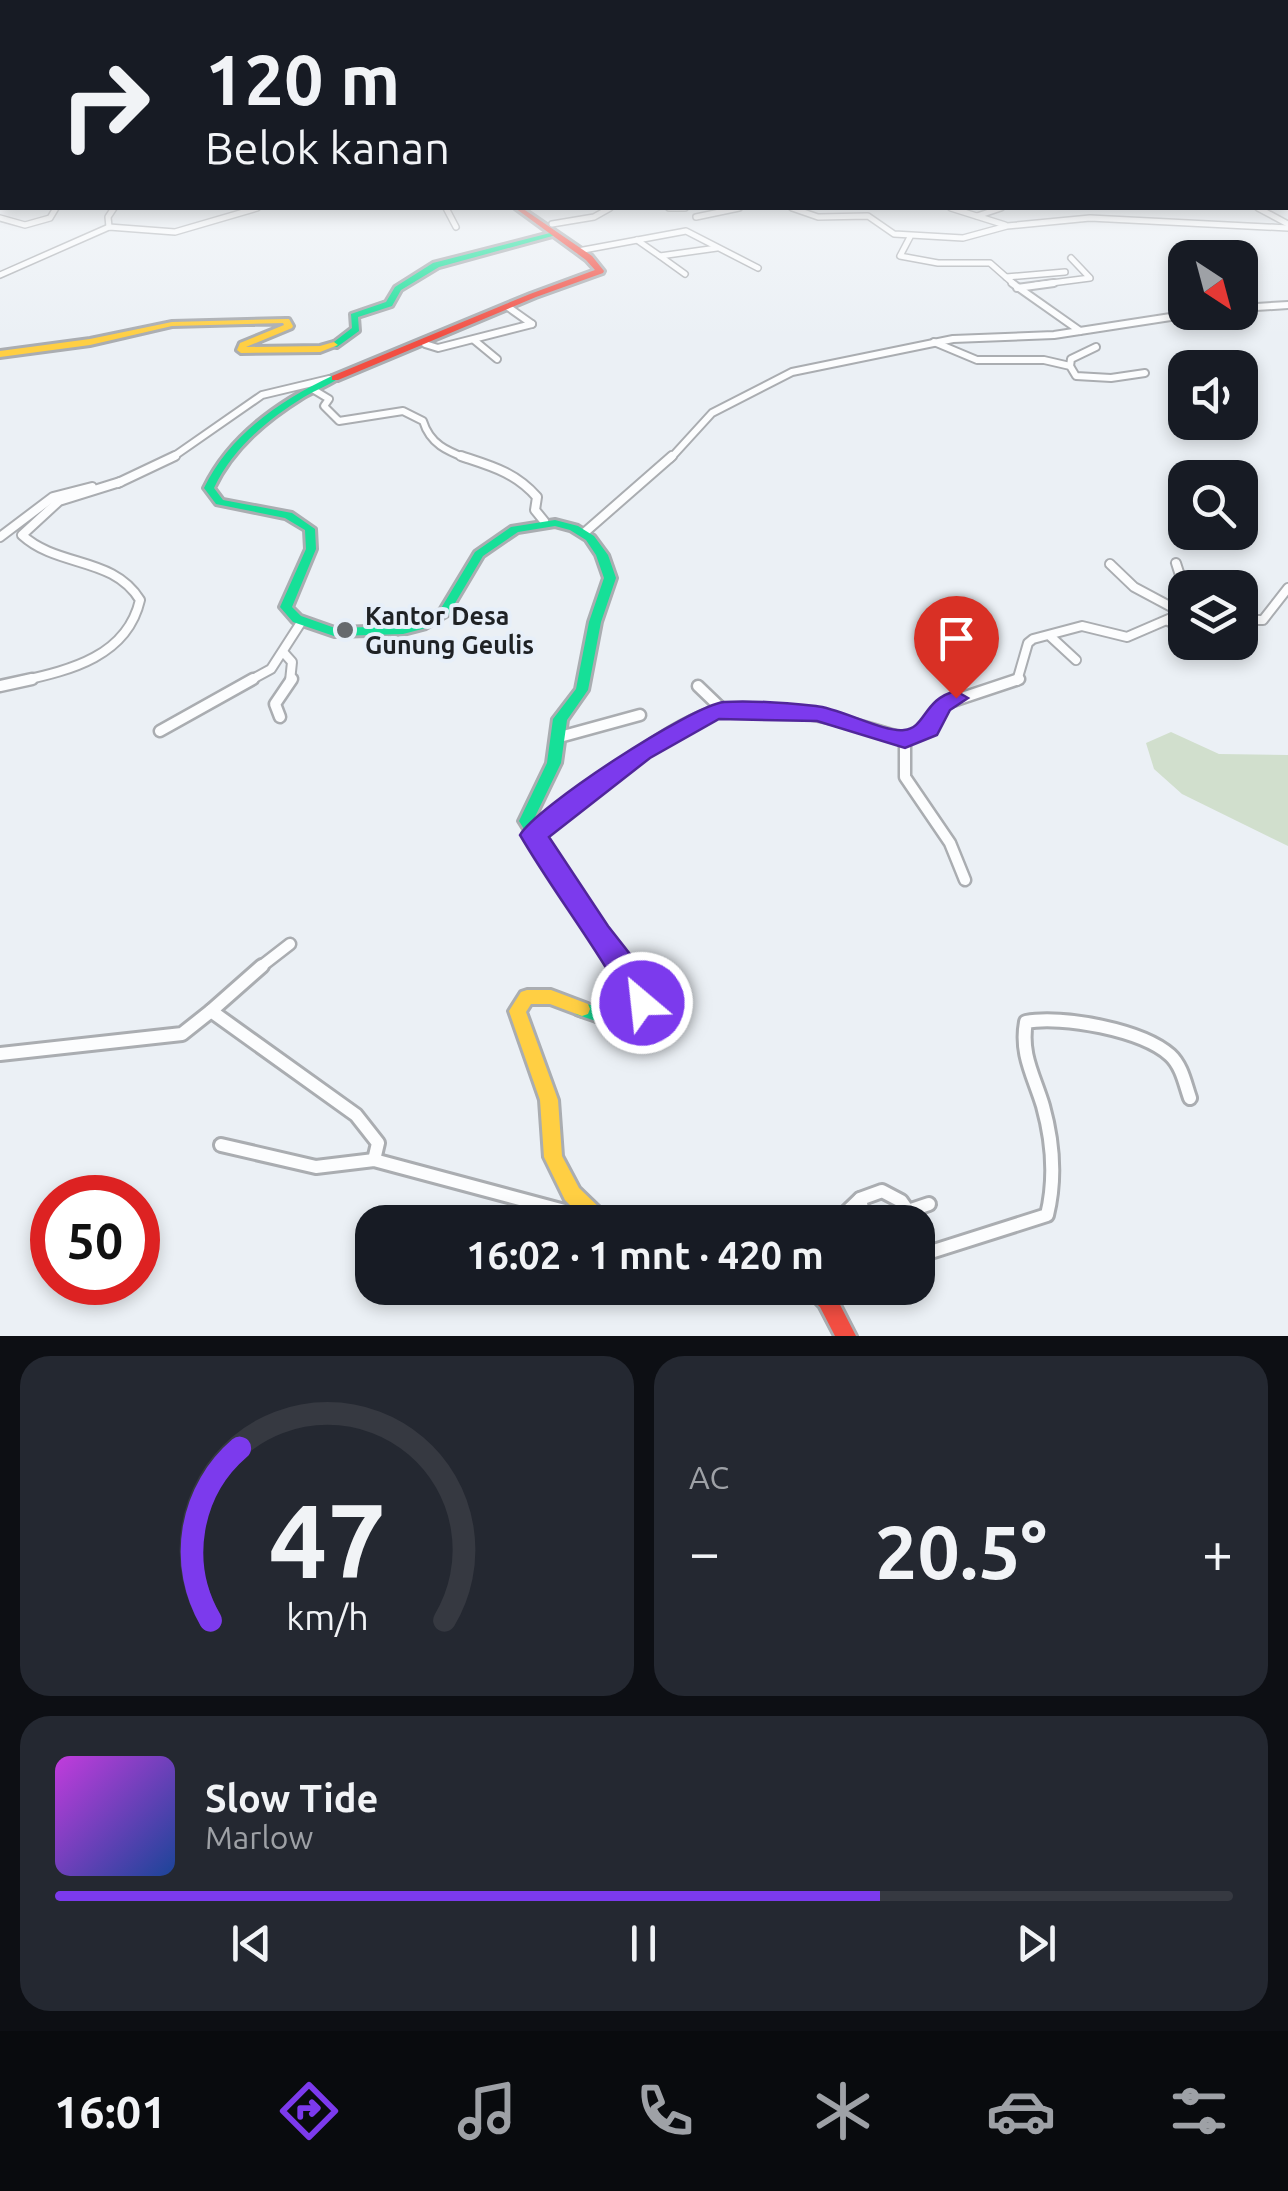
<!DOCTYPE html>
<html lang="id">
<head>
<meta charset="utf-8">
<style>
	:root { --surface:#171b24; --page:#242831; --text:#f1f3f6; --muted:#9ea1a6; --line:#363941; --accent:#7c3aed }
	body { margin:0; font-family:Ubuntu,sans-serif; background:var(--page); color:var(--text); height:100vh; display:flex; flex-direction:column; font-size:38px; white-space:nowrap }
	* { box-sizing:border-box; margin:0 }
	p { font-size:32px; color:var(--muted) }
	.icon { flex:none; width:55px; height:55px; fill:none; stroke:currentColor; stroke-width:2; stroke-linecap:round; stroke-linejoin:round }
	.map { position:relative; height:1336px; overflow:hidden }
	.drawer { display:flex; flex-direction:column; gap:20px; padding:20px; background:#0d0f14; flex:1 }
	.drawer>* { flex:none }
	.banner { position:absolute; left:0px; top:0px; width:1290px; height:210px; box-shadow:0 5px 15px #0003; background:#171b24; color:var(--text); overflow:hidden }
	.needle { width:65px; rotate:144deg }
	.fabs { position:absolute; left:1168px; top:240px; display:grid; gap:20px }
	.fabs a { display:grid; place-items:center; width:90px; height:90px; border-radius:20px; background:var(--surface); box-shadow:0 5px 15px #0003; font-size:50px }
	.speed { position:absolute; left:30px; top:1175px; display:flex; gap:20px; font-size:50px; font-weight:700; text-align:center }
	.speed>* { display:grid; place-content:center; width:130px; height:130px; border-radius:50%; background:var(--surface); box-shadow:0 5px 15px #0003; line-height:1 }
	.speed .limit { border:15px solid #d22; background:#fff; color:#111 }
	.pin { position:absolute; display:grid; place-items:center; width:85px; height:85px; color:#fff; margin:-102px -42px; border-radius:50% 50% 50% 0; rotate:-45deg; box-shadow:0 0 10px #0007 }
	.pin .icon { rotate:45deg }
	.me { position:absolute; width:110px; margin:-55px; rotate:332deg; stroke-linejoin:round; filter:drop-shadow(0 0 8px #0008) }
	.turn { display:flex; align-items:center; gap:35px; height:210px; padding:0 40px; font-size:45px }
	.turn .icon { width:130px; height:130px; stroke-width:2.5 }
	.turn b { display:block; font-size:70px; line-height:85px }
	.big { font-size:75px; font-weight:700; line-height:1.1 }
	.drawer .card { flex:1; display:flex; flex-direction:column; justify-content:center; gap:15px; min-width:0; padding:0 35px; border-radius:30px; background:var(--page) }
	.drawer .dial { align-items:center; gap:0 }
	.dial svg { height:260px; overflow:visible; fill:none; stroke:var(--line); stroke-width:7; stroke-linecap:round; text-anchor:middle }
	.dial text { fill:var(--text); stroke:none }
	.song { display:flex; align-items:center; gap:30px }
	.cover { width:120px; height:120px; border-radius:15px; background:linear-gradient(135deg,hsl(290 70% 55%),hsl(220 70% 35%)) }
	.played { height:10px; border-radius:5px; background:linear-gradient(90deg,var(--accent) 70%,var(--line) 70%) }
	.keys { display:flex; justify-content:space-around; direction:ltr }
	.heat { display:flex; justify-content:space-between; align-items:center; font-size:55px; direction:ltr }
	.drawer .tiles { flex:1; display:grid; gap:20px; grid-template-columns:1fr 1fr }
	.card:last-child { grid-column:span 2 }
	.trip { position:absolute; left:355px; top:1205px; width:580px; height:100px; border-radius:30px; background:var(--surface); box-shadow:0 5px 15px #0003; font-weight:700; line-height:100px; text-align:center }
	.menu { display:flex; height:160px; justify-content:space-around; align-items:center; background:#090b0e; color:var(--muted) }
	.menu .icon { width:70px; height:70px }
	.menu .on { color:var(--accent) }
	.menu b { font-size:45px; color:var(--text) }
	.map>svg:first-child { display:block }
	.green { fill:#d1dfcd }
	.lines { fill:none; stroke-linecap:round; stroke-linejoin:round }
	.street-far4-casing { stroke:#aaadb1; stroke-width:8 }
	.street-far3-casing { stroke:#aaadb1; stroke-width:10 }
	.street-far2-casing { stroke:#aaadb1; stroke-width:12 }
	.street-far1-casing { stroke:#aaadb1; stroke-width:15 }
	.street-casing { stroke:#aaadb1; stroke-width:18 }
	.fast-casing { stroke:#aaadb1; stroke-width:6 }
	.slow-casing { stroke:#aaadb1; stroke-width:6 }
	.jam-casing { stroke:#aaadb1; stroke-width:6 }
	.street-far4 { stroke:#fcfdfe; stroke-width:5 }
	.street-far3 { stroke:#fcfdfe; stroke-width:6 }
	.street-far2 { stroke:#fcfdfe; stroke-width:8 }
	.street-far1 { stroke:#fcfdfe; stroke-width:10 }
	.street { stroke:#fcfdfe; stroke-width:12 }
	.fast { fill:#16e098; fill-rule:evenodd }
	.slow { fill:#ffcf43; fill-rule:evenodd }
	.jam { fill:#f24e42; fill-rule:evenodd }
	.route { fill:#7c3aed; stroke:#51269a; stroke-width:2.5 }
	.poi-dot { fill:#666a6e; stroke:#e7eff9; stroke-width:4 }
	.labels { text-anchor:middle; stroke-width:8; stroke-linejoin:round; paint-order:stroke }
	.poi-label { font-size:25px; font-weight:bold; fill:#1f2225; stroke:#e7eff9; text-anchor:start }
</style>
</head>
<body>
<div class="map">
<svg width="1288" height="1336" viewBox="0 0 1288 1336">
	<rect width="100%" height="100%" fill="#ebf0f5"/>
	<!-- green -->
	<polygon class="green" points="1171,732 1219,754 1288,755 1288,846 1182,794 1154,769 1146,743"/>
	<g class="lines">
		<defs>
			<g id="street-far4">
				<polyline points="446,208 456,227"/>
				<polyline points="669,208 685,208"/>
				<polyline points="792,208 818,217 868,216 894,234 963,238 1007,226 1090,218 1288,228"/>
				<polyline points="951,208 1005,225"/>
				<polyline points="1258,208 1288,224"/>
				<polyline points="977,216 1001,208"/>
				<polyline points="696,217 739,208"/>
				<polyline points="0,218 25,225 50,218 56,208"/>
				<polyline points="552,224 594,217 610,208"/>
				<polyline points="109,227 108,217 114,208"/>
				<polyline points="910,237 900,256 938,263 990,263 1015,285"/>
				<polyline points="637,240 660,256 717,248"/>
				<polyline points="578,251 686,231 758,268"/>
				<polyline points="660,256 685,274"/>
				<polyline points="0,275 109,227 175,232 257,208"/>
				<polyline points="1006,277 1065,272"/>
				<polyline points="1036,285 1090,278 1071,258"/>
			</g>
			<g id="street-far3">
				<polyline points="1012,283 1080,331"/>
				<polyline points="1017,288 1054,283"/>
				<polyline points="508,307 532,324"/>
				<polyline points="1240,308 1288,305"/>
				<polyline points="474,340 497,359"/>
				<polyline points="934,342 977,360 1044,360 1070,366 1076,376 1111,378 1145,373"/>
				<polyline points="425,344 438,348 532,324"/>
				<polyline points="1070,366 1071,359 1096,347"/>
				<path d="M314 390 329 399 324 406 339 421 403 411 423 421C430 444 447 451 468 459"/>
				<polyline points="170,459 262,395 329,379"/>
				<polyline points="670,459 712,413 792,372 953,339 1054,335 1203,312"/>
			</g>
			<g id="street-far2">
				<path d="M461 456C491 466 515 472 537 497L535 510 544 521"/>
				<polyline points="118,483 175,456"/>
				<polyline points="584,533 672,456"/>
				<polyline points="0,537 53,497 92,487"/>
				<polyline points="1176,563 1185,591"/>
				<polyline points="1110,564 1134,587 1177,610 1185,609"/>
				<polyline points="1240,620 1263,620 1288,588"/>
				<polyline points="1168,621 1185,629"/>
				<polyline points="1050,636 1076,660"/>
				<polyline points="1211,642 1227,652"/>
				<polyline points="284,653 292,662 290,681"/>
				<path d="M21 681C71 670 127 656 140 600 113 556 58 568 22 535L59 501 120 482"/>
				<polyline points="249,681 271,669 300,624"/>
				<polyline points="1017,681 1028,643 1033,639 1082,626 1127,637 1185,612"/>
			</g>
			<g id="street-far1">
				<polyline points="0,686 32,679"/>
				<polyline points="698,686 723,710"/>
				<polyline points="280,717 275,704 292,679"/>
				<polyline points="160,731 253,679"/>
				<polyline points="556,738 640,715"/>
				<polyline points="905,739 905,777 950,843 965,880"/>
				<path d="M533 835C576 802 674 716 725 710 786 704 848 721 905 739L928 729 941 705 1019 679"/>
				<polyline points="259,968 290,944"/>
			</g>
			<g id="street">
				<polyline points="262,966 211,1011 356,1115 378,1143 374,1160"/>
				<polyline points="0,1054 182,1034 211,1011"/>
				<polyline points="221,1145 316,1167 374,1160 587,1217"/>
				<polyline points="860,1199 865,1222"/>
				<polyline points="836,1222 860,1199 882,1191 901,1201 908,1211"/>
				<polyline points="875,1222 929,1204"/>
				<path d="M918 1256 1047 1215C1056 1178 1053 1142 1043 1106 1034 1076 1020 1054 1026 1022 1062 1015 1142 1030 1170 1055 1182 1066 1185 1084 1190 1098"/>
			</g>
			<g id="fast">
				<polygon points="554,232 556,233 556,235 439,267 401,290 392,306 358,317 359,331 337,347 330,345 352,328 351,314 386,302 395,287 433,263"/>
				<path d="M332 376 339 378C329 385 316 390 304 397 267 420 233 448 214 488L223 500 292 513 315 529 316 549 292 607 301 616 335 628 403 626 418 622 440 610 475 552 511 527 555 520 578 526 594 536 608 555 616 578 601 622 588 690 567 720 561 763 533 821 603 930 639 975 650 1003C630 1035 606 1025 576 1014L574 1009 576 1004C600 1001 609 1023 633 1001L626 983 591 938 519 821 547 763 553 719 576 689 589 622 604 578 596 555 586 540 570 530 555 526 518 532 483 556 448 615 426 628 403 634 334 636 293 622 280 607 306 549 305 530 285 518 216 504 204 488C229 436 280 400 332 376Z"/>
			</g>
			<g id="slow">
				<polygon points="286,319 289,319 293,326 292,328 246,347 320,346 334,342 338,345 320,352 241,353 237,350 240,343 284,325 283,323 172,326 90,345 0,357 0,351 90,339 172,322"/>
				<polygon points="527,990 551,990 588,1004 590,1009 588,1014 582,1016 550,1004 531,1004 526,1012 558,1100 562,1156 579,1188 607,1215 610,1222 587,1222 565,1200 544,1157 540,1100 509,1011 521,992"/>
			</g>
			<g id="jam">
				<polygon points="515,208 522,208 592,256 604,271 603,273 536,297 338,380 332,380 332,376 530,294 595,270 586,260"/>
				<polygon points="805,1288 829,1288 834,1293 856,1336 835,1336 820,1307 808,1295"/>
			</g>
		</defs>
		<!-- street-far4 casing -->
		<use href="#street-far4" class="street-far4-casing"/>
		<!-- street-far3 casing -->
		<use href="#street-far3" class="street-far3-casing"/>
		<!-- street-far2 casing -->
		<use href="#street-far2" class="street-far2-casing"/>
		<!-- street-far1 casing -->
		<use href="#street-far1" class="street-far1-casing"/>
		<!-- street casing -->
		<use href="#street" class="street-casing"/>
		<!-- fast casing -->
		<use href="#fast" class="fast-casing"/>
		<!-- slow casing -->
		<use href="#slow" class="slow-casing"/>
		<!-- jam casing -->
		<use href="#jam" class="jam-casing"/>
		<!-- street-far4 -->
		<use href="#street-far4" class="street-far4"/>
		<!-- street-far3 -->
		<use href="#street-far3" class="street-far3"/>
		<!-- street-far2 -->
		<use href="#street-far2" class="street-far2"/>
		<!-- street-far1 -->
		<use href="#street-far1" class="street-far1"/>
		<!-- street -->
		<use href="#street" class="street"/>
		<!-- fast -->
		<use href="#fast" class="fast"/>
		<!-- slow -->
		<use href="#slow" class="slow"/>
		<!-- jam -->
		<use href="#jam" class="jam"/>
	</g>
	<!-- sky -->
	<linearGradient id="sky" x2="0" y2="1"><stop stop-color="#89b5e3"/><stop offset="0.45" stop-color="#f6f8fa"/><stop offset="1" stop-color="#f6f8fa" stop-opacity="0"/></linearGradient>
	<rect width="1288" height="337" fill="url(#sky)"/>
	<!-- route -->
	<path class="route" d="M956 691 968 698 950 710 937 735 905 748 817 721 719 719 650 758 549 837 608 926 644 972 657 1003 653 1012 642 1016 631 1012C600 951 555 895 520 835 536 807 690 706 724 702 752 700 787 703 816 706 839 708 885 733 904 730 926 728 923 699 956 691Z"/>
	<!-- markers -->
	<circle class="poi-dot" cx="345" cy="630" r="10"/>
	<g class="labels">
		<!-- poi labels -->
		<g class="poi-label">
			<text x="365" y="625">Kantor Desa<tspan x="365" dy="29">Gunung Geulis</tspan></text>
		</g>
	</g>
</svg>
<div class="fabs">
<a><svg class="needle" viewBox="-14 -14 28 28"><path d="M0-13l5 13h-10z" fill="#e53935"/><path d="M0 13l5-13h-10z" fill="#9ea1a6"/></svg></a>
<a><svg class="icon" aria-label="sound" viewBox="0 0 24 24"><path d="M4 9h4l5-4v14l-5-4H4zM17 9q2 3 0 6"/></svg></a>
<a><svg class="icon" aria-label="search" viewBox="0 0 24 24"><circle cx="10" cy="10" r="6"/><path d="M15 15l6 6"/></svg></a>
<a><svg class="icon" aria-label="layers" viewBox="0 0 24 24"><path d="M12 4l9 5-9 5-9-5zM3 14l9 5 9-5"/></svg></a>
</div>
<div class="speed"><div class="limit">50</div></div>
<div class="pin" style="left:956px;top:698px;background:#d93025"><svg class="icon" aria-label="arrive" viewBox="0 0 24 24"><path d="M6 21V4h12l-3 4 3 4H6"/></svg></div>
<svg class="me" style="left:642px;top:1003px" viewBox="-20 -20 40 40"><circle r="17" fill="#7c3aed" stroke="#fff" stroke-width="3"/><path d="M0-11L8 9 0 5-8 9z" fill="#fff"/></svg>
<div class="trip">16:02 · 1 mnt · 420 m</div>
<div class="banner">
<div class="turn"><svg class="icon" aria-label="right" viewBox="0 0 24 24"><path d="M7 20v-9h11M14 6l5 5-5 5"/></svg><div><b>120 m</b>Belok kanan</div></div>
</div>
</div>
<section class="drawer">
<div class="tiles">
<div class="card dial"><svg viewBox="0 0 100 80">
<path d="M14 69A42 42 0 1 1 86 69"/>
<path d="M14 69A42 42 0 0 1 23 16" stroke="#7c3aed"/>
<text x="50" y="56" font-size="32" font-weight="700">47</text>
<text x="50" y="72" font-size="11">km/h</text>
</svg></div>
<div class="card"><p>AC</p>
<div class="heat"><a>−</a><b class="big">20.5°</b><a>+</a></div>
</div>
<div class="card">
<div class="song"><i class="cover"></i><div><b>Slow Tide</b><p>Marlow</p></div></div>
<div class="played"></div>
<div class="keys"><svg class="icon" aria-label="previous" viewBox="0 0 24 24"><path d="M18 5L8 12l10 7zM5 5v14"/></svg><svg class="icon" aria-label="pause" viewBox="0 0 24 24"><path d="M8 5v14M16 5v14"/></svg><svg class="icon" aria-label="next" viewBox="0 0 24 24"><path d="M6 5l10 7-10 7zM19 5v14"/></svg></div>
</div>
</div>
</section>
<nav class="menu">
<b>16:01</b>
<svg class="icon on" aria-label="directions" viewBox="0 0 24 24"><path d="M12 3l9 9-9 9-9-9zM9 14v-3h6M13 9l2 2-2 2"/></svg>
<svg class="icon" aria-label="music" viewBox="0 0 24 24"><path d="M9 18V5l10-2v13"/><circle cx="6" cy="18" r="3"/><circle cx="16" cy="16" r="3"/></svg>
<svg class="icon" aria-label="phone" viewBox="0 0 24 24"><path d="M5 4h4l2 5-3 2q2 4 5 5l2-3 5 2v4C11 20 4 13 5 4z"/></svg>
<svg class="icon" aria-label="climate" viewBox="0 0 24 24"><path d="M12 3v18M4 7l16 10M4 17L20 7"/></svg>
<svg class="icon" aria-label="car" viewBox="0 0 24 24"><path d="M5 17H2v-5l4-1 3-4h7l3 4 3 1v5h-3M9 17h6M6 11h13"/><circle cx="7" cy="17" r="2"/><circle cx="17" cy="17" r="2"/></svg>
<svg class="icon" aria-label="filters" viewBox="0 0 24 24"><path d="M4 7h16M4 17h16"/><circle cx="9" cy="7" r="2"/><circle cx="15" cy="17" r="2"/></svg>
</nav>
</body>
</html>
